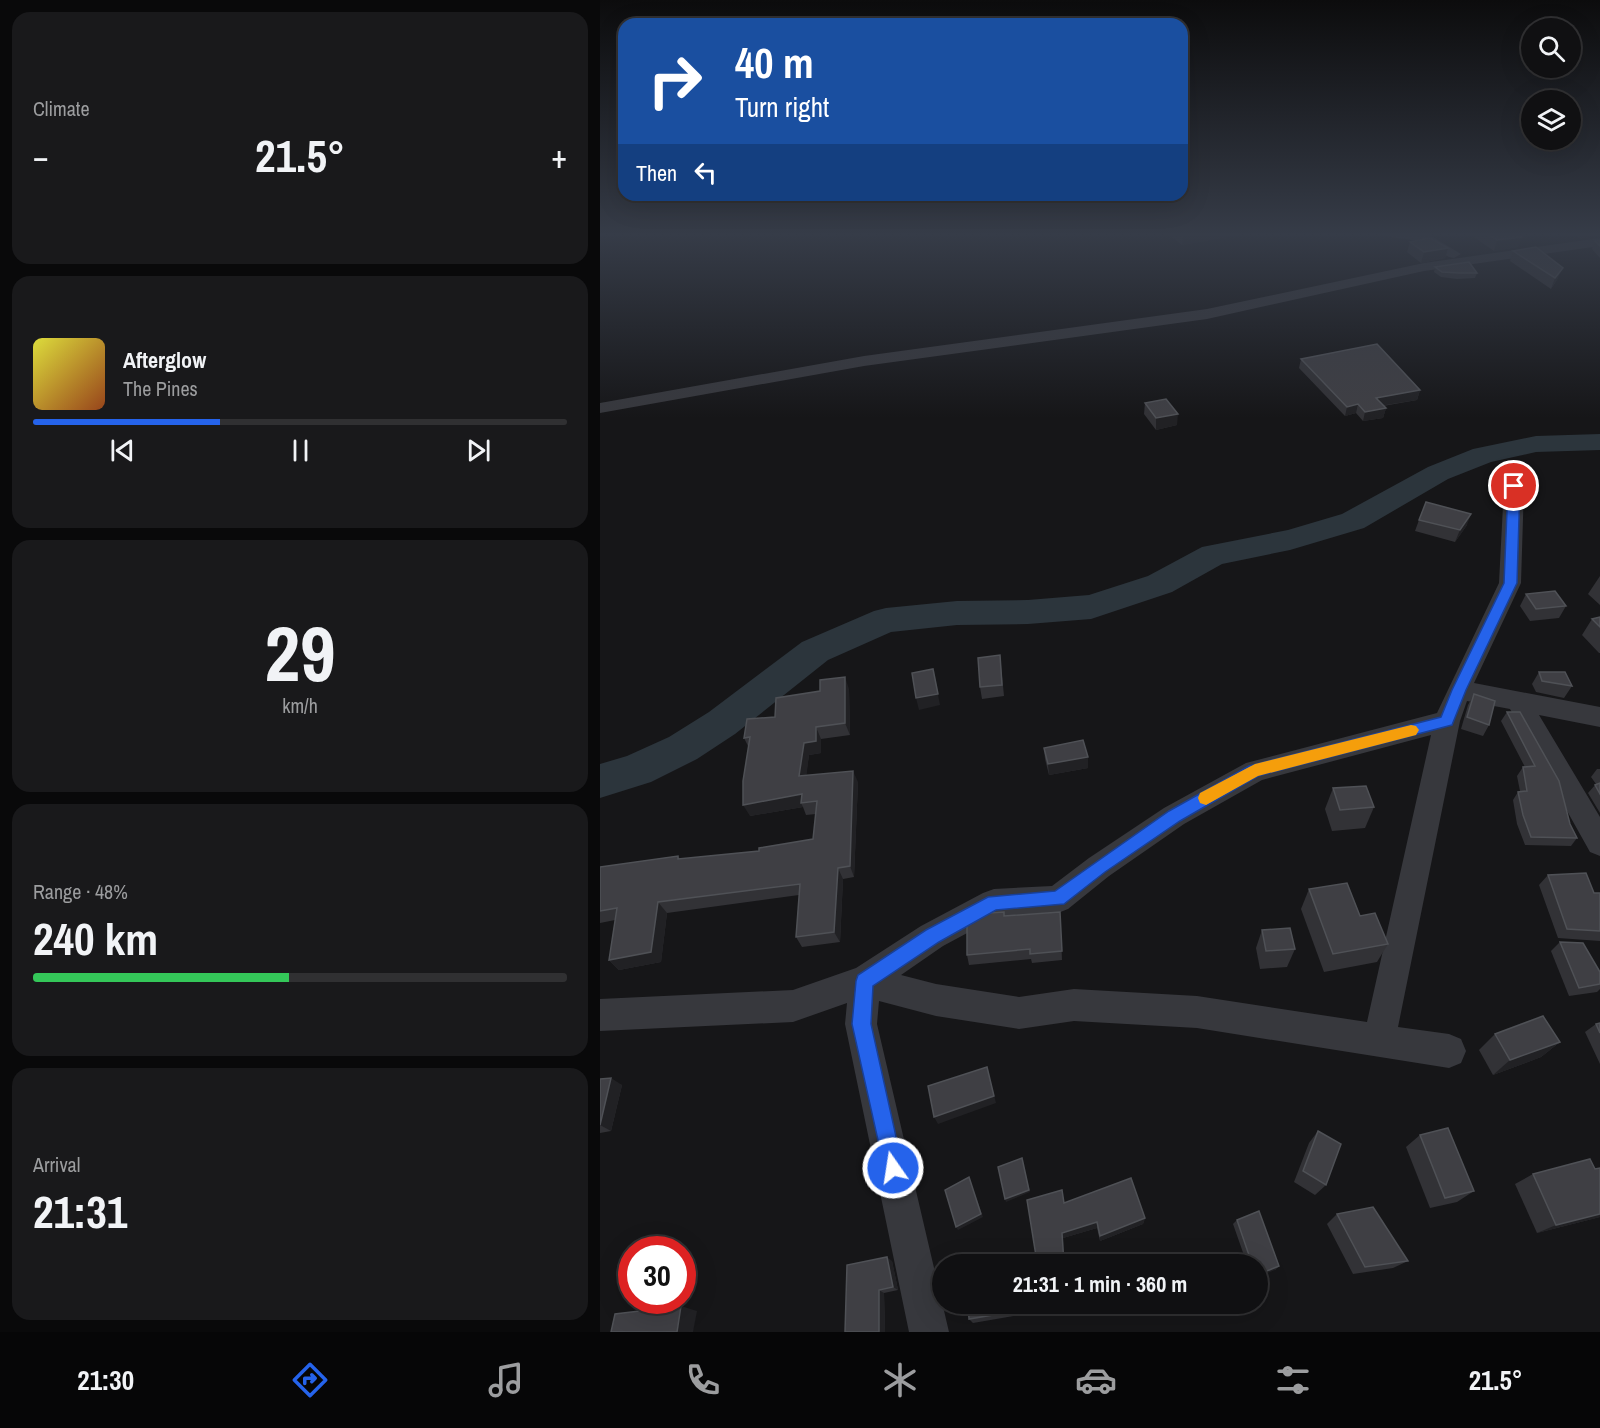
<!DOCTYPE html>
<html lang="en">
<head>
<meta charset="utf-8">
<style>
	:root { --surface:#101012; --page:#19191b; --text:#f1f3f6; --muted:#9c9d9f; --line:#303032; --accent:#2563eb }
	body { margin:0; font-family:"Archivo Narrow",sans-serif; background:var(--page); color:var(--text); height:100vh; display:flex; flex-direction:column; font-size:22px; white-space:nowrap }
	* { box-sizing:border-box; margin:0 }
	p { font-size:20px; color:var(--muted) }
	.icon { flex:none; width:33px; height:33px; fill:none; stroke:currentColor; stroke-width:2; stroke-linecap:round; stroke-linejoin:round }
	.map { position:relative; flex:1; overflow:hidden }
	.sheet { display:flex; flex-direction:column; gap:12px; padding:12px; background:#09090a; width:600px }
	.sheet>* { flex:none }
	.top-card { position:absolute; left:18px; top:18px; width:570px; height:183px; border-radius:18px; box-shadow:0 6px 24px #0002,0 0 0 2px var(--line); background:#1a4fa0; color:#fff; overflow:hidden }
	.controls { position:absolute; left:921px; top:18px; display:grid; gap:12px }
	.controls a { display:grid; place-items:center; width:60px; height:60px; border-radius:50%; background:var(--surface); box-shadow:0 6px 24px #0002,0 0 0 2px var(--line); font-size:30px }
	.speed { position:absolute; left:18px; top:1236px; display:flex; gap:12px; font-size:30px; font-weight:700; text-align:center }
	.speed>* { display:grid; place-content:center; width:78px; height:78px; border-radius:50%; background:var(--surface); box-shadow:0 6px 24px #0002,0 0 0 2px var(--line); line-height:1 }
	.speed .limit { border:9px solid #d22; background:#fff; color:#111 }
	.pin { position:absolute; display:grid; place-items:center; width:51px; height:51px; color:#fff; margin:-26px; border:3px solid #fff; border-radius:50%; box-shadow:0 2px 6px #0007 }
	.me { position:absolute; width:66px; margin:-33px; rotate:347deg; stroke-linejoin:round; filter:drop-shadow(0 0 4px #0008) }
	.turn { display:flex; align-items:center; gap:21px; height:126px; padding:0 18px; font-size:27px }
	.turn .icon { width:78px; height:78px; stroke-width:2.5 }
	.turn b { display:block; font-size:42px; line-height:51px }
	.then { display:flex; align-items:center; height:57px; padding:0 18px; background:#0003; gap:12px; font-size:22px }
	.big { font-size:45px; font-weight:700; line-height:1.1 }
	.sheet .card { flex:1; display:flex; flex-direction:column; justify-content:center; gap:9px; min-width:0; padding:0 21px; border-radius:18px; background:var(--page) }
	.sheet .dial { align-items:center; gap:0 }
	.dial b { font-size:78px; line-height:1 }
	.song { display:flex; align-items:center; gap:18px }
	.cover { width:72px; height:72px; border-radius:9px; background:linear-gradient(135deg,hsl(60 70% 55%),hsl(20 70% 35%)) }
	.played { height:6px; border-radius:3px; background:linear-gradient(90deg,var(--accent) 35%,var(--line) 35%) }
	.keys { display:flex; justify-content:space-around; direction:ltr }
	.heat { display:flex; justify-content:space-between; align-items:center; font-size:33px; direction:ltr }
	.charge { height:9px; border-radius:4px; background:linear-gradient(90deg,#34c759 48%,var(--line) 0) }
	.trip { position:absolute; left:332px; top:1254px; width:336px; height:60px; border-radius:30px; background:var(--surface); box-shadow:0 6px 24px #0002,0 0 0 2px var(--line); font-weight:700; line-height:60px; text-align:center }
	.dock { display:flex; height:96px; justify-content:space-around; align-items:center; background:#060607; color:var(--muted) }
	.dock .icon { width:42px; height:42px }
	.dock .current { color:var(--accent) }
	.dock b { font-size:27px; color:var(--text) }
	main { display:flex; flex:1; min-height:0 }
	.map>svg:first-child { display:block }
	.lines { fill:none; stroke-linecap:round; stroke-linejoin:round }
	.river { fill:#2c353c; fill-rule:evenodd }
	.minor { fill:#37383d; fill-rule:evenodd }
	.wall { fill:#323236 }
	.shaded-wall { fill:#212124 }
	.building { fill:#3f3f44; stroke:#4f5156; stroke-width:1.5 }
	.route { fill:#2563eb; stroke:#184099; stroke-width:1.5 }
	.slow { fill:#f59e0b }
</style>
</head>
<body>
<main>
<section class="sheet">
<div class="card"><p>Climate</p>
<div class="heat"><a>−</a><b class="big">21.5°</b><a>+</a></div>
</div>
<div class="card">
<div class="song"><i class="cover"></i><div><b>Afterglow</b><p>The Pines</p></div></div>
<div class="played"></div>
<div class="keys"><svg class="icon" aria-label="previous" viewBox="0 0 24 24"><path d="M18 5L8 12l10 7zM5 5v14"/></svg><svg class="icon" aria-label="pause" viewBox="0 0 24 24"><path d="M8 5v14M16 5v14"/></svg><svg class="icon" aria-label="next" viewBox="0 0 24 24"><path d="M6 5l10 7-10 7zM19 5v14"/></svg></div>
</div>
<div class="card dial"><b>29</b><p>km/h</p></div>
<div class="card"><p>Range · 48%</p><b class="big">240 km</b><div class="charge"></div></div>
<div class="card"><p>Arrival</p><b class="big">21:31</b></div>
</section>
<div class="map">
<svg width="1000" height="1332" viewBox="0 0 1000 1332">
	<rect width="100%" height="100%" fill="#161618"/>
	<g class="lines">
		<!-- river -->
		<polygon class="river" points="1000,434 1000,450 936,452 891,462 848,479 764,528 690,550 622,564 572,592 491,619 428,624 357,625 291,632 228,660 135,734 97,759 51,782 0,798 0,764 27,756 69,737 109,712 202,642 274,611 286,608 357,601 428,600 489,595 548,576 602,547 688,530 742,514 828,467 873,449 936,436"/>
		<!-- minor -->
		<g class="minor">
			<polygon points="777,232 828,234 861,254 854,258 849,257 820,241 784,236"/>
			<polygon points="1000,238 1000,246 824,271 607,319 264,366 0,413 0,403 264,356 607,309 824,263"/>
			<path d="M914 480 921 482 924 486 921 583 874 683 1000 707V727L939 715 1000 817V856L990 852 910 709 867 701 860 721 798 1027 849 1034 861 1039 866 1051 861 1063 849 1068 597 1028 474 1021 419 1029 336 1016 279 1001 277 1024 349 1332H309L245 1024 247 1003 193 1022 0 1031V999L193 990 256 968 321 926 383 893 394 889 452 886 489 858 564 808 646 763 837 713 899 583 904 486 907 482ZM831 735 767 1022 597 996 474 989 419 997 336 984 301 975 343 946 397 917 458 913 468 909 509 876 584 824 662 780Z"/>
		</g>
	</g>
	<!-- wall -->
	<g class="wall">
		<polygon points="565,232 654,232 582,245"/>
		<polygon points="868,232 915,232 922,237 918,247 894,251 868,233"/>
		<polygon points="959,232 1000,232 1000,236 981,238 974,235 964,236"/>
		<polygon points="1000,240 1000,258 992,249 995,241"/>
		<polygon points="810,242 848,248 845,258 821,263 807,252"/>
		<polygon points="913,251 958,278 951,289 910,261"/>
		<polygon points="835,267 877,273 875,278 857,279 841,277 834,272"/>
		<polygon points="701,359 820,390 817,400 783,406 786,408 783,418 763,421 756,413 745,416 699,368"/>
		<polygon points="545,403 577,425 556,430 544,414"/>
		<polygon points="819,520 867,525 855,542 815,531"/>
		<polygon points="1000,576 1000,605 988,594"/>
		<polygon points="926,594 966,606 959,618 930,621 920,606"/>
		<polygon points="1000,617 1000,653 999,653 982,635 992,619"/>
		<polygon points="400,655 404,696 382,699 380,687"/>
		<polygon points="939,672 972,686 964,698 936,692 932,684"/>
		<polygon points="249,689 250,735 221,739 221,753 209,755 206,775 258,782 254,877 243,879 240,942 202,947 196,937 199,895 67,913 61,962 19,970 9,960 15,920 0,923 0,867 78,856 80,859 159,851 213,839 216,814 206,815 203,807 150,816 148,746 144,738"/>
		<polygon points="874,694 889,725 883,736 861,729 868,705"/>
		<polygon points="907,712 970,824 977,838 971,846 925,845 917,824 913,800 918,792 920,791 917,776 923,767 925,767 901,721"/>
		<polygon points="444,748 488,757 488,768 449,775 445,759"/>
		<polygon points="997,769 1000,769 1000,813 988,793 996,784 991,777"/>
		<polygon points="733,788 774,807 765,828 732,831 725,809"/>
		<polygon points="948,875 994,893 1000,893 1000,941 958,938 939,885"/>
		<polygon points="709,889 760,916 788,944 777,962 724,972 701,909"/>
		<polygon points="460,912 462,960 432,963 431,959 369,965 367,955 405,916"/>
		<polygon points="662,930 695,949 687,967 660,969 656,948"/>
		<polygon points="960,942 1000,972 1000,989 997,992 969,996 951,951"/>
		<polygon points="1000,1023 1000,1064 985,1032 996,1024"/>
		<polygon points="895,1034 960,1042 941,1057 893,1075 879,1050"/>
		<polygon points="0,1079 22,1085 11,1131 0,1133"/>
		<polygon points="718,1131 726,1185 715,1195 694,1182 709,1143"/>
		<polygon points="820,1135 874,1191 857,1202 830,1208 806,1147"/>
		<polygon points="1000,1168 1000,1217 937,1233 915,1184 933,1174"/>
		<polygon points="464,1203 545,1218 543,1224 500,1241 497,1228 463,1238 436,1256"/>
		<polygon points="737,1214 808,1261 793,1268 753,1274 727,1224"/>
		<polygon points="637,1220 679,1266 675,1270 657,1264 647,1264 633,1224"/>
		<polygon points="292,1261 298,1290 284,1293 285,1332 245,1332"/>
		<polygon points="368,1304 467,1304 467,1305 419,1312 419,1315 373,1323 369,1319"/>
	</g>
	<!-- shaded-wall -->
	<g class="shaded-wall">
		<polygon points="600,232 654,232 582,245 583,235"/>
		<polygon points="965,232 976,232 974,235 964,236"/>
		<polygon points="984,232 1000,232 1000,236 981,238"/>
		<polygon points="922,237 918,247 894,251 897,240"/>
		<polygon points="848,248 845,258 821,263 824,252"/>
		<polygon points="963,268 958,278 951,289 955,278"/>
		<polygon points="820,390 817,400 773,407 776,398"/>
		<polygon points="758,404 756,413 745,416 747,407"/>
		<polygon points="786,408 783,418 763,421 765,412"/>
		<polygon points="578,414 577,425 556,430 556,418"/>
		<polygon points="871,514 867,525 855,542 860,530"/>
		<polygon points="333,669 340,705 319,710 316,698"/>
		<polygon points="245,677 249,689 250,735 245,723"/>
		<polygon points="216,727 221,739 221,753 209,755 205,788 199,776 204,743"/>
		<polygon points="488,757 488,768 449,775 448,764"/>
		<polygon points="253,771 258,782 254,877 250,866"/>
		<polygon points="202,794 201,803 203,807 150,816 143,805"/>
		<polygon points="238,868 243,879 240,942 234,932"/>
		<polygon points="58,902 67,913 61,962 19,970 9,960"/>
		<polygon points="960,1042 941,1057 893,1075 910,1060"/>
		<polygon points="387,1067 396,1103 338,1124 334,1117"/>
		<polygon points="11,1078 22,1085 11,1131 0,1125"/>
		<polygon points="422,1158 430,1192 406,1202 405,1199"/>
		<polygon points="369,1177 383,1217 358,1230 356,1227"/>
		<polygon points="1000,1214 1000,1217 937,1233 956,1225"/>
		<polygon points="545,1218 543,1224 500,1241 500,1236"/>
		<polygon points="497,1222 497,1228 463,1238 465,1264 464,1264 462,1233"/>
		<polygon points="287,1257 292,1261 298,1290 293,1287"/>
		<polygon points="679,1266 675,1270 657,1277 657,1275"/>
		<polygon points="279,1290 284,1293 285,1332 279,1332"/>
		<polygon points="81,1306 97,1311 93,1332 77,1332"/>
	</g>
	<!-- building -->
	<g class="building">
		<polygon points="579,232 600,232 583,235"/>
		<polygon points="885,232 915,232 922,237 897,240"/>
		<polygon points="830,238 848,248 824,252 810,242"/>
		<polygon points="1000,240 1000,246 995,241"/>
		<polygon points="936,247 963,268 955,278 913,251"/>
		<polygon points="869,262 877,273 859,273 842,272 835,267"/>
		<polygon points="777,344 820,390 776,398 786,408 765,412 758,404 747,407 701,359"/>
		<polygon points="566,399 578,414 556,418 545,403"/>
		<polygon points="826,502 871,514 860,530 819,520"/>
		<polygon points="955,591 966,606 936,609 926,594"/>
		<polygon points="1000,617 1000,627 992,619"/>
		<polygon points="400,655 402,685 380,687 378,658"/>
		<polygon points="333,669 338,694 316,698 312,673"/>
		<polygon points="939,672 965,672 972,686 942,681"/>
		<polygon points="245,677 245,723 216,727 216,741 204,743 199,776 253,771 250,866 238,868 234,932 196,937 200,884 58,902 51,952 9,960 17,908 0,911 0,867 78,856 78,859 159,851 159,848 213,839 217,801 201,803 202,794 143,805 143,781 150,737 144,738 147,719 175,717 176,698 220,691 220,680"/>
		<polygon points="874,694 895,701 889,725 867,717"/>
		<polygon points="907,712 920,712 959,781 970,824 977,838 931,837 923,815 918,792 927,791 923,767 935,766"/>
		<polygon points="483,740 488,757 448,764 444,748"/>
		<polygon points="1000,783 1000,794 995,785"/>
		<polygon points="766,786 774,807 740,810 733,788"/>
		<polygon points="986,873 994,893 1000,893 1000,931 967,929 948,875"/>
		<polygon points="747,883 760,916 775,913 788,944 733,954 709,889"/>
		<polygon points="404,912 404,916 460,912 462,951 430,954 430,949 367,955 367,925 389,913"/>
		<polygon points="690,928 695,949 666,951 662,930"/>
		<polygon points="960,942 983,943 1000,972 1000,984 979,988"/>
		<polygon points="943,1016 960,1042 910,1060 895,1034"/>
		<polygon points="1000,1023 1000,1033 996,1024"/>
		<polygon points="387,1067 394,1096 334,1117 328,1086"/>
		<polygon points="11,1078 0,1125 0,1079"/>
		<polygon points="848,1128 874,1191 845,1198 820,1135"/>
		<polygon points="718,1131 741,1144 726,1185 703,1171"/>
		<polygon points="422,1158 429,1190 405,1199 398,1167"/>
		<polygon points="990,1159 995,1169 1000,1168 1000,1214 956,1225 933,1174"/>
		<polygon points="369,1177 381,1214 356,1227 345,1190"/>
		<polygon points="531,1178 545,1218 500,1236 497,1222 462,1233 464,1264 409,1264 418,1262 417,1260 436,1256 427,1200 462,1190 464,1203"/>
		<polygon points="773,1207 808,1261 765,1267 737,1214"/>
		<polygon points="659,1211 679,1266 657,1275 657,1264 652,1264 637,1220"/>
		<polygon points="287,1257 293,1287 279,1290 279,1332 245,1332 247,1265"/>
		<polygon points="368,1304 453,1304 416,1309 416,1311 369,1319"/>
		<polygon points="81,1306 77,1332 11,1332 15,1314"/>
	</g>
	<!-- sky -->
	<linearGradient id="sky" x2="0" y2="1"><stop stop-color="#0c0c0d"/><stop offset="0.56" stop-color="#363c48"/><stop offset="1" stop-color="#363c48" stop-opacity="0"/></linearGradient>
	<rect width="1000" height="418" fill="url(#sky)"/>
	<!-- route -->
	<polygon class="route" points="914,483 920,486 917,583 866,690 852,725 658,776 580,821 505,872 464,904 396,910 339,942 273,986 271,1024 303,1168 300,1176 293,1179 286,1176 252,1024 256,981 258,975 326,930 388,897 455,891 569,811 649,766 841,717 852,690 904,583 908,486"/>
	<!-- slow -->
	<polygon class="slow" points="811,725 816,726 819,730 816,735 658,776 606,805 600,803 598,798 600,793 655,764"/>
</svg>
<div class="controls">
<a><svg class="icon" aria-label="search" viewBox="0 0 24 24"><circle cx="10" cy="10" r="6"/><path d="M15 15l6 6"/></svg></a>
<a><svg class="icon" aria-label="layers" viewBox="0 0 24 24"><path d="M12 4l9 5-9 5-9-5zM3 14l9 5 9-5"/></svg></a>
</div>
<div class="speed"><div class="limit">30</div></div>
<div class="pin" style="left:914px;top:486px;background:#d93025"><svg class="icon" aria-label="arrive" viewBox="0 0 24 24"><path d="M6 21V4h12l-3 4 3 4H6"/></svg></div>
<svg class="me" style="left:293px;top:1168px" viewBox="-20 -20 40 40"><circle r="17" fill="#2563eb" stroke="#fff" stroke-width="3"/><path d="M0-11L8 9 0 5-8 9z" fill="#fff"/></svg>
<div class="trip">21:31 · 1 min · 360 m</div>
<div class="top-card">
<div class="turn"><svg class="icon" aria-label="right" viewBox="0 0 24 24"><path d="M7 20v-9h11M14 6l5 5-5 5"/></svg><div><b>40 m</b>Turn right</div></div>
<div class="then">Then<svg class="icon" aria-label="left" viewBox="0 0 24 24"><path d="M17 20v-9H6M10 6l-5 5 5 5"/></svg></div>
</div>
</div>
</main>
<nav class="dock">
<b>21:30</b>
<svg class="icon current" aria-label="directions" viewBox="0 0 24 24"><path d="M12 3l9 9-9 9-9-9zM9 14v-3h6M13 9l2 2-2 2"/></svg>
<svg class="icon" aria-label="music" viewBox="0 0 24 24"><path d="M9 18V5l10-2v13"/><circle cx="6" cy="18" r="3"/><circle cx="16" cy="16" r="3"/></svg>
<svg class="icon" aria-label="phone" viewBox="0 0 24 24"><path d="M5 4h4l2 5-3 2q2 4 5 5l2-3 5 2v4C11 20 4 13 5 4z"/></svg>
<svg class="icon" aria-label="climate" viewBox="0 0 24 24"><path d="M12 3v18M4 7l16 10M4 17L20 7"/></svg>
<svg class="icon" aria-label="car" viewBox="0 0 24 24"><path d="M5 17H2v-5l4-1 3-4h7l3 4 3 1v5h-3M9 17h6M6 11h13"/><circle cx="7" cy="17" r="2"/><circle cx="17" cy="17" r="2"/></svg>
<svg class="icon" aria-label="filters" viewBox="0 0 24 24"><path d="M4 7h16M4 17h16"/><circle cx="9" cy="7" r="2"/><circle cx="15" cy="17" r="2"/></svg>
<b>21.5°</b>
</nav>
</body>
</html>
